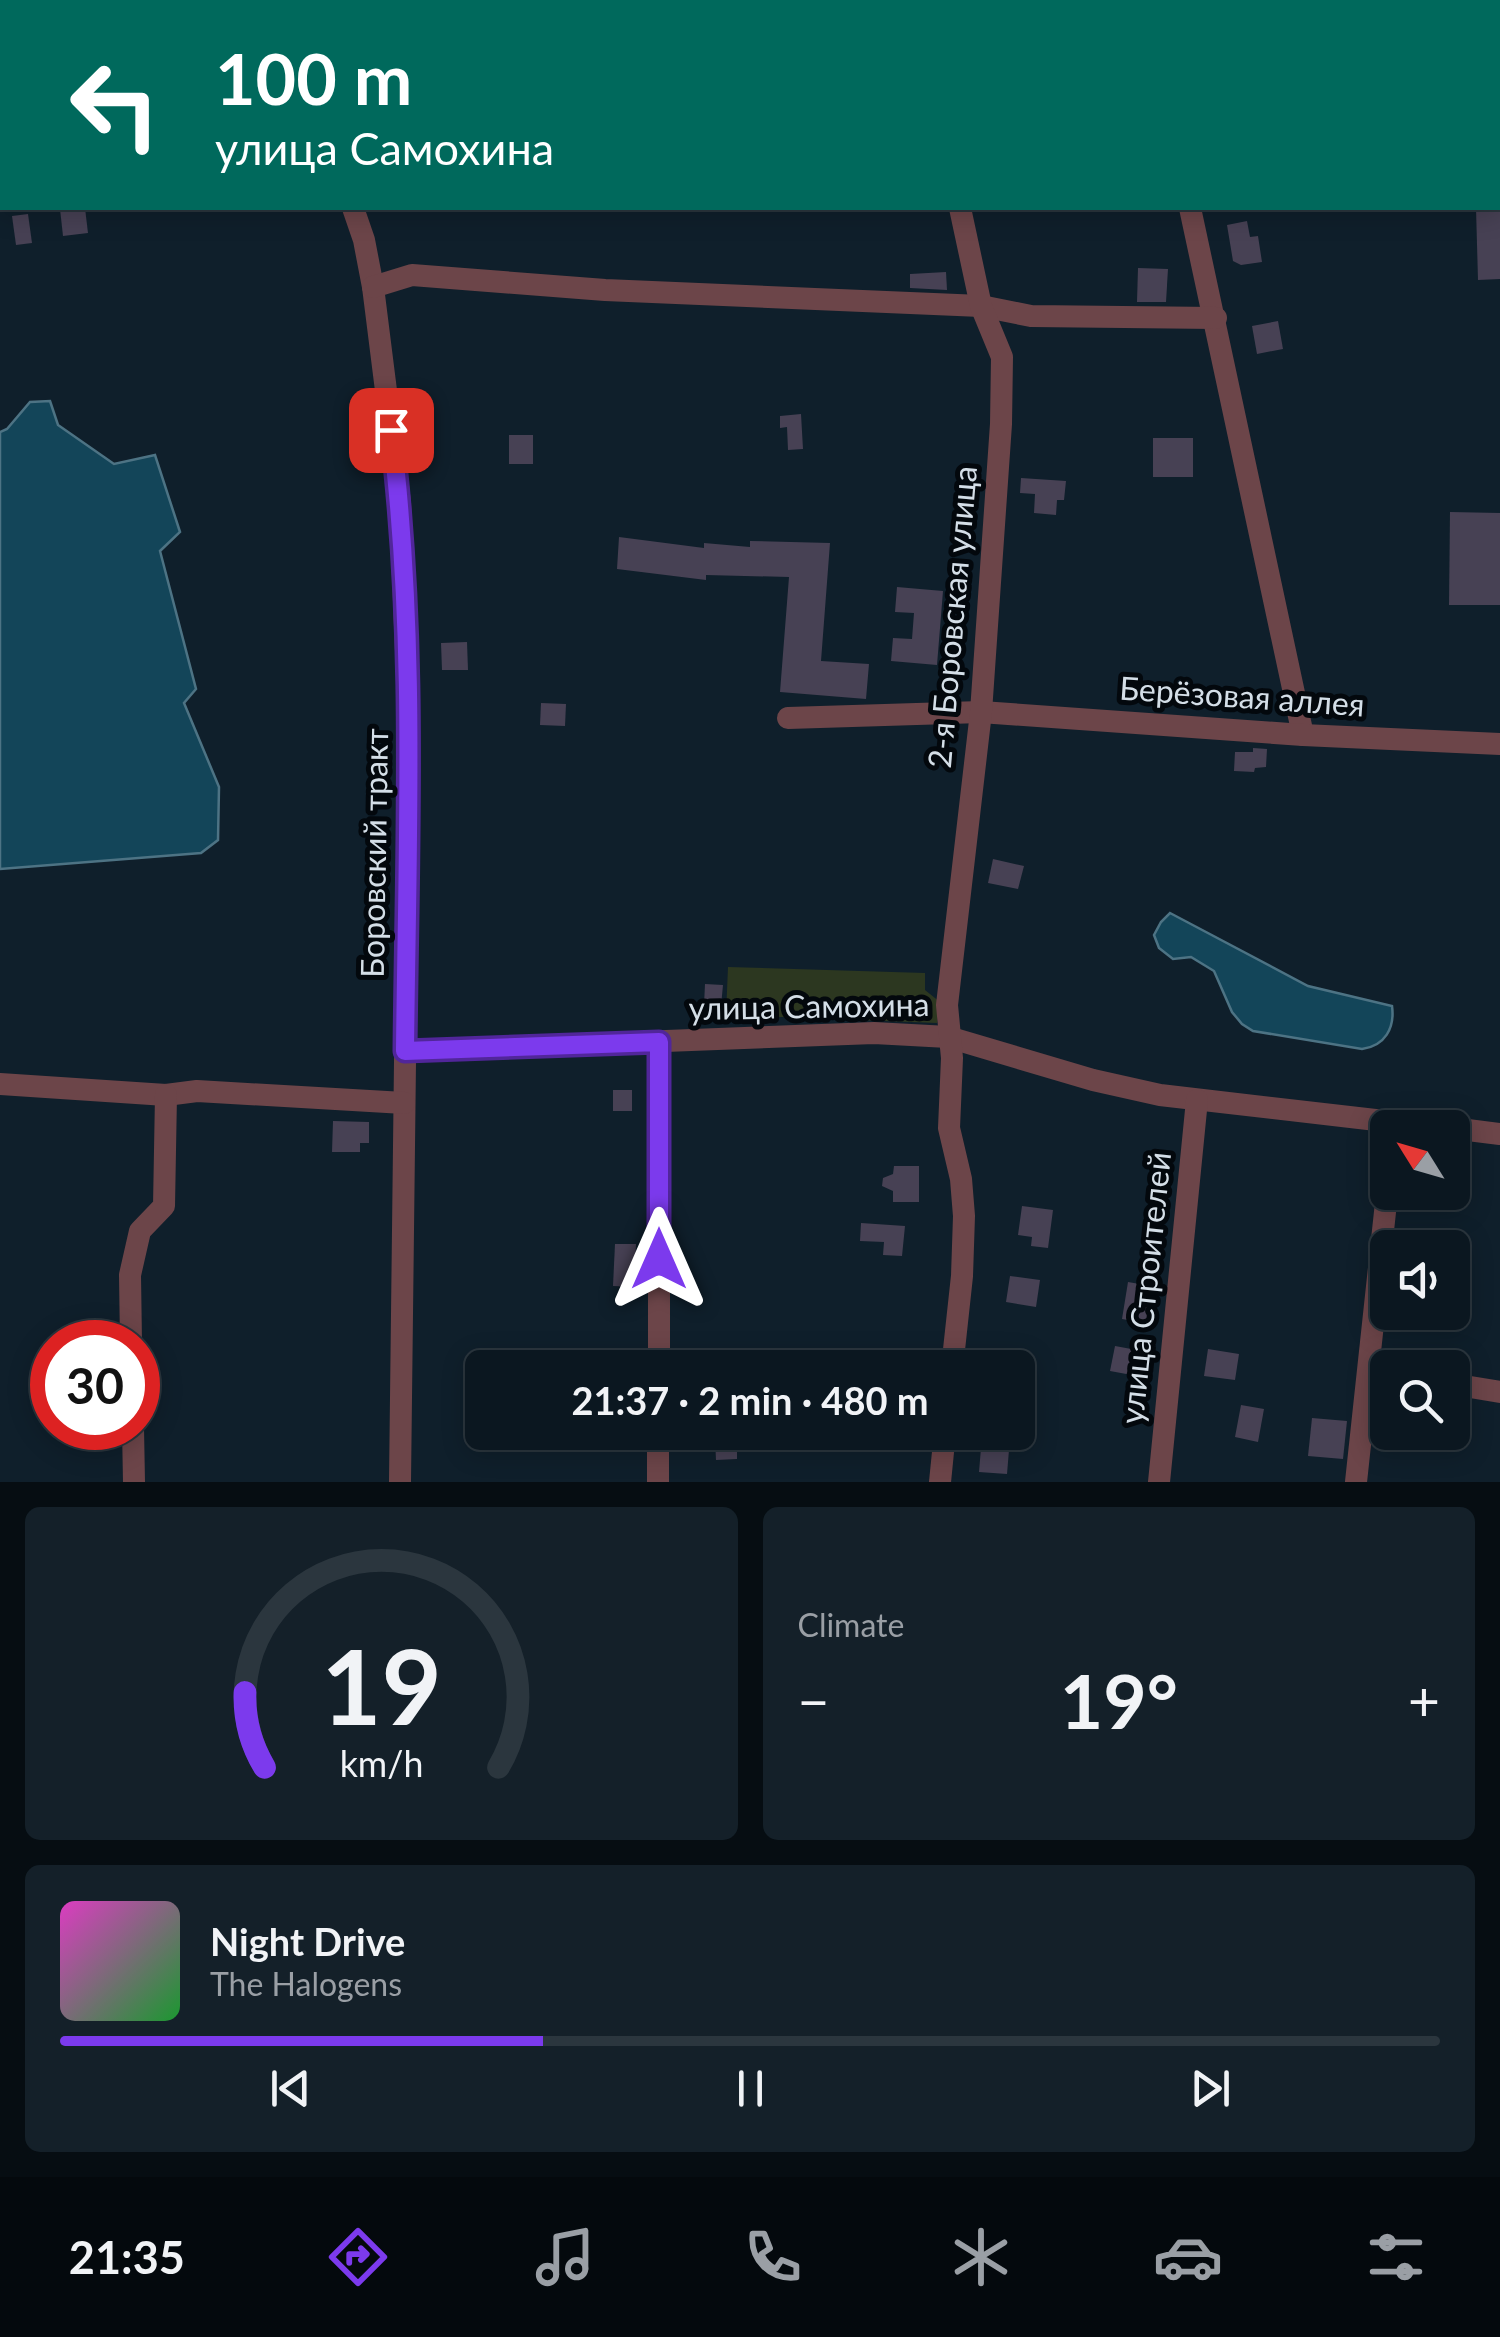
<!DOCTYPE html>
<html lang="en">
<head>
<meta charset="utf-8">
<style>
	:root { --surface:#0b1720; --page:#142029; --text:#f1f3f6; --muted:#9a9fa5; --line:#2b363e; --accent:#7c3aed }
	body { margin:0; font-family:Lato,sans-serif; background:var(--page); color:var(--text); height:100vh; display:flex; flex-direction:column; font-size:38px; white-space:nowrap }
	* { box-sizing:border-box; margin:0 }
	p { font-size:32px; color:var(--muted) }
	.icon { flex:none; width:55px; height:55px; fill:none; stroke:currentColor; stroke-width:2; stroke-linecap:round; stroke-linejoin:round }
	.map { position:relative; height:1482px; overflow:hidden }
	.side { display:flex; flex-direction:column; gap:25px; padding:25px; background:#060d12; flex:1 }
	.side>* { flex:none }
	.top-card { position:absolute; left:0px; top:0px; width:1500px; height:210px; box-shadow:0 5px 25px #0003,0 0 0 2px var(--line); background:#00695c; color:#fff; overflow:hidden }
	.needle { width:65px; rotate:307deg }
	.tools { position:absolute; left:1370px; top:1110px; display:grid; gap:20px }
	.tools a { display:grid; place-items:center; width:100px; height:100px; border-radius:15px; background:var(--surface); box-shadow:0 5px 25px #0003,0 0 0 2px var(--line); font-size:50px }
	.speed { position:absolute; left:30px; top:1320px; display:flex; gap:20px; font-size:50px; font-weight:700; text-align:center }
	.speed>* { display:grid; place-content:center; width:130px; height:130px; border-radius:50%; background:var(--surface); box-shadow:0 5px 25px #0003,0 0 0 2px var(--line); line-height:1 }
	.speed .limit { border:15px solid #d22; background:#fff; color:#111 }
	.pin { position:absolute; display:grid; place-items:center; width:85px; height:85px; color:#fff; margin:-42px; border-radius:20px; box-shadow:0 5px 15px #0006 }
	.me { position:absolute; width:110px; margin:-55px; rotate:0deg; stroke-linejoin:round; filter:drop-shadow(0 0 8px #0008) }
	.turn { display:flex; align-items:center; gap:35px; height:210px; padding:0 50px; font-size:45px }
	.turn .icon { width:130px; height:130px; stroke-width:2.5 }
	.turn b { display:block; font-size:70px; line-height:85px }
	.big { font-size:75px; font-weight:700; line-height:1.1 }
	.side .card { flex:1; display:flex; flex-direction:column; justify-content:center; gap:15px; min-width:0; padding:0 35px; border-radius:15px; background:var(--page) }
	.side .dial { align-items:center; gap:0 }
	.dial svg { height:260px; overflow:visible; fill:none; stroke:var(--line); stroke-width:7; stroke-linecap:round; text-anchor:middle }
	.dial text { fill:var(--text); stroke:none }
	.song { display:flex; align-items:center; gap:30px }
	.cover { width:120px; height:120px; border-radius:15px; background:linear-gradient(135deg,hsl(310 70% 55%),hsl(130 70% 35%)) }
	.played { height:10px; border-radius:5px; background:linear-gradient(90deg,var(--accent) 35%,var(--line) 35%) }
	.keys { display:flex; justify-content:space-around; direction:ltr }
	.heat { display:flex; justify-content:space-between; align-items:center; font-size:55px; direction:ltr }
	.side .tiles { flex:1; display:grid; gap:25px; grid-template-columns:1fr 1fr }
	.card:last-child { grid-column:span 2 }
	.trip { position:absolute; left:465px; top:1350px; width:570px; height:100px; border-radius:15px; background:var(--surface); box-shadow:0 5px 25px #0003,0 0 0 2px var(--line); font-weight:700; line-height:100px; text-align:center }
	.tabs { display:flex; height:160px; justify-content:space-around; align-items:center; background:#04090d; color:var(--muted) }
	.tabs .icon { width:70px; height:70px }
	.tabs .current { color:var(--accent) }
	.tabs b { font-size:45px; color:var(--text) }
	.map>svg:first-child { display:block }
	.green { fill:#2c3720 }
	.water { fill:#134559; stroke:#4d7384; stroke-width:2.5 }
	.building { fill:#474154 }
	.lines { fill:none; stroke-linecap:round; stroke-linejoin:round }
	.minor { stroke:#6c4549; stroke-width:22 }
	.route-casing { stroke:#51269a; stroke-width:25 }
	.route { stroke:#7c3aed; stroke-width:18 }
	.labels { text-anchor:middle; stroke-width:10; stroke-linejoin:round; paint-order:stroke }
	.street-label { font-size:32px; fill:#d4dee7; stroke:#03080d }
</style>
</head>
<body>
<div class="map">
<svg width="1500" height="1482" viewBox="0 0 1500 1482">
	<rect width="100%" height="100%" fill="#0f1f2b"/>
	<!-- green -->
	<polygon class="green" points="728,967 925,973 925,990 940,1002 937,1023 726,1015"/>
	<!-- water -->
	<g class="water">
		<polygon points="50,401 58,425 114,464 155,455 180,532 160,551 196,689 184,703 219,787 218,840 201,853 0,869 0,432 7,429 30,402"/>
		<path d="M1170 913 1308 986 1392 1006C1395 1028 1385 1046 1362 1049L1253 1031 1242 1024 1232 1012 1214 971 1191 957 1173 959 1159 948 1154 935 1161 922Z"/>
	</g>
	<!-- building -->
	<g class="building">
		<polygon points="85,208 88,233 63,236 60,209"/>
		<polygon points="1476,208 1500,208 1500,279 1478,280"/>
		<polygon points="28,214 32,243 16,245 12,216"/>
		<polygon points="1247,221 1250,237 1258,236 1262,262 1241,265 1233,261 1227,225"/>
		<polygon points="1138,268 1168,269 1166,302 1137,302"/>
		<polygon points="946,272 947,290 910,288 910,274"/>
		<polygon points="1278,321 1283,349 1257,354 1252,326"/>
		<polygon points="801,414 803,449 788,450 787,427 780,428 780,416"/>
		<rect x="509" y="435" width="24" height="29"/>
		<rect x="1153" y="438" width="40" height="39"/>
		<polygon points="1021,478 1066,481 1064,500 1057,500 1056,515 1034,513 1035,494 1020,493"/>
		<polygon points="1450,512 1500,513 1500,605 1449,605"/>
		<polygon points="619,537 704,548 704,543 750,547 750,541 830,543 821,661 869,664 866,699 780,692 789,577 706,575 706,580 617,569"/>
		<polygon points="897,587 943,591 937,665 891,661 893,638 912,639 914,613 895,612"/>
		<polygon points="467,642 468,670 442,670 441,643"/>
		<polygon points="541,703 566,704 565,726 540,725"/>
		<polygon points="1253,748 1267,749 1266,767 1255,768 1254,772 1234,771 1235,752 1253,752"/>
		<polygon points="993,859 1024,866 1018,889 988,883"/>
		<polygon points="705,984 723,985 721,1006 704,1005"/>
		<rect x="613" y="1090" width="19" height="21"/>
		<polygon points="333,1121 369,1122 369,1143 360,1143 360,1152 332,1152"/>
		<polygon points="894,1166 919,1166 919,1202 893,1202 893,1191 882,1186 883,1178 893,1174"/>
		<polygon points="1022,1206 1053,1210 1048,1248 1031,1246 1032,1237 1018,1235"/>
		<polygon points="861,1223 905,1226 902,1256 883,1255 884,1242 860,1241"/>
		<polygon points="615,1244 636,1244 634,1287 613,1286"/>
		<polygon points="1010,1276 1040,1280 1036,1307 1006,1302"/>
		<polygon points="1128,1282 1157,1287 1151,1324 1122,1319"/>
		<polygon points="1115,1346 1153,1353 1148,1378 1110,1371"/>
		<polygon points="1208,1349 1239,1354 1235,1380 1204,1376"/>
		<polygon points="1241,1405 1264,1409 1258,1442 1235,1437"/>
		<polygon points="1312,1418 1347,1421 1343,1459 1308,1456"/>
		<polygon points="737,1438 737,1459 716,1460 715,1439"/>
		<polygon points="981,1448 1009,1450 1007,1474 979,1472"/>
	</g>
	<g class="lines">
		<!-- minor -->
		<g class="minor">
			<polyline points="301,0 301,2"/>
			<polyline points="449,0 450,2"/>
			<polyline points="664,0 664,2"/>
			<polyline points="914,0 914,2"/>
			<polyline points="1144,0 1145,2"/>
			<polyline points="353,208 364,240 373,287 400,502 409,726 400,1482"/>
			<polyline points="1190,208 1303,735"/>
			<polyline points="373,287 412,275 605,290 981,306 1031,316 1216,318"/>
			<polyline points="788,718 981,712 1303,735 1500,744"/>
			<polyline points="405,1051 874,1033 948,1037 1093,1080 1160,1095 1445,1128"/>
			<polyline points="0,1084 166,1095 197,1091 404,1103"/>
			<polyline points="1452,1128 1500,1134"/>
			<polyline points="131,1342 130,1275 140,1231 164,1206 166,1095"/>
			<polyline points="659,1368 659,1042"/>
			<polyline points="952,1368 962,1276 964,1216 961,1179 949,1128 952,1058 947,1005 981,712 1001,424 1002,357 981,306 960,208"/>
			<polyline points="1452,1384 1500,1392"/>
			<polyline points="133,1428 134,1482"/>
			<polyline points="658,1482 658,1432"/>
			<polyline points="940,1482 945,1432"/>
			<polyline points="1159,1482 1197,1100"/>
			<polyline points="1356,1482 1388,1184"/>
		</g>
	</g>
	<g class="lines">
		<defs>
			<path id="route" d="M391 430C417 636 407 844 405 1051L659 1042V1259"/>
		</defs>
		<!-- route casing -->
		<use href="#route" class="route-casing"/>
		<!-- route -->
		<use href="#route" class="route"/>
	</g>
	<g class="labels">
		<!-- street labels -->
		<g class="street-label">
			<text transform="translate(953 617) rotate(-85)" y="11">2-я Боровская улица</text>
			<text transform="translate(1242 697) rotate(4)" y="11">Берёзовая аллея</text>
			<text transform="translate(375 853) rotate(-89)" y="11">Боровский тракт</text>
			<text transform="translate(809 1007) rotate(-1)" y="11">улица Самохина</text>
			<text transform="translate(1146 1288) rotate(-84)" y="11">улица Строителей</text>
		</g>
	</g>
</svg>
<div class="tools">
<a><svg class="needle" viewBox="-14 -14 28 28"><path d="M0-13l5 13h-10z" fill="#e53935"/><path d="M0 13l5-13h-10z" fill="#9a9fa5"/></svg></a>
<a><svg class="icon" aria-label="sound" viewBox="0 0 24 24"><path d="M4 9h4l5-4v14l-5-4H4zM17 9q2 3 0 6"/></svg></a>
<a><svg class="icon" aria-label="search" viewBox="0 0 24 24"><circle cx="10" cy="10" r="6"/><path d="M15 15l6 6"/></svg></a>
</div>
<div class="speed"><div class="limit">30</div></div>
<div class="pin" style="left:391px;top:430px;background:#d93025"><svg class="icon" aria-label="arrive" viewBox="0 0 24 24"><path d="M6 21V4h12l-3 4 3 4H6"/></svg></div>
<svg class="me" style="left:659px;top:1259px" viewBox="-20 -20 40 40"><path d="M0-17L14 15 0 8-14 15z" fill="#7c3aed" stroke="#fff" stroke-width="4"/></svg>
<div class="trip">21:37 · 2 min · 480 m</div>
<div class="top-card">
<div class="turn"><svg class="icon" aria-label="left" viewBox="0 0 24 24"><path d="M17 20v-9H6M10 6l-5 5 5 5"/></svg><div><b>100 m</b>улица Самохина</div></div>
</div>
</div>
<section class="side">
<div class="tiles">
<div class="card dial"><svg viewBox="0 0 100 80">
<path d="M14 69A42 42 0 1 1 86 69"/>
<path d="M14 69A42 42 0 0 1 8 46" stroke="#7c3aed"/>
<text x="50" y="56" font-size="32" font-weight="700">19</text>
<text x="50" y="72" font-size="11">km/h</text>
</svg></div>
<div class="card"><p>Climate</p>
<div class="heat"><a>−</a><b class="big">19°</b><a>+</a></div>
</div>
<div class="card">
<div class="song"><i class="cover"></i><div><b>Night Drive</b><p>The Halogens</p></div></div>
<div class="played"></div>
<div class="keys"><svg class="icon" aria-label="previous" viewBox="0 0 24 24"><path d="M18 5L8 12l10 7zM5 5v14"/></svg><svg class="icon" aria-label="pause" viewBox="0 0 24 24"><path d="M8 5v14M16 5v14"/></svg><svg class="icon" aria-label="next" viewBox="0 0 24 24"><path d="M6 5l10 7-10 7zM19 5v14"/></svg></div>
</div>
</div>
</section>
<nav class="tabs">
<b>21:35</b>
<svg class="icon current" aria-label="directions" viewBox="0 0 24 24"><path d="M12 3l9 9-9 9-9-9zM9 14v-3h6M13 9l2 2-2 2"/></svg>
<svg class="icon" aria-label="music" viewBox="0 0 24 24"><path d="M9 18V5l10-2v13"/><circle cx="6" cy="18" r="3"/><circle cx="16" cy="16" r="3"/></svg>
<svg class="icon" aria-label="phone" viewBox="0 0 24 24"><path d="M5 4h4l2 5-3 2q2 4 5 5l2-3 5 2v4C11 20 4 13 5 4z"/></svg>
<svg class="icon" aria-label="climate" viewBox="0 0 24 24"><path d="M12 3v18M4 7l16 10M4 17L20 7"/></svg>
<svg class="icon" aria-label="car" viewBox="0 0 24 24"><path d="M5 17H2v-5l4-1 3-4h7l3 4 3 1v5h-3M9 17h6M6 11h13"/><circle cx="7" cy="17" r="2"/><circle cx="17" cy="17" r="2"/></svg>
<svg class="icon" aria-label="filters" viewBox="0 0 24 24"><path d="M4 7h16M4 17h16"/><circle cx="9" cy="7" r="2"/><circle cx="15" cy="17" r="2"/></svg>
</nav>
</body>
</html>
